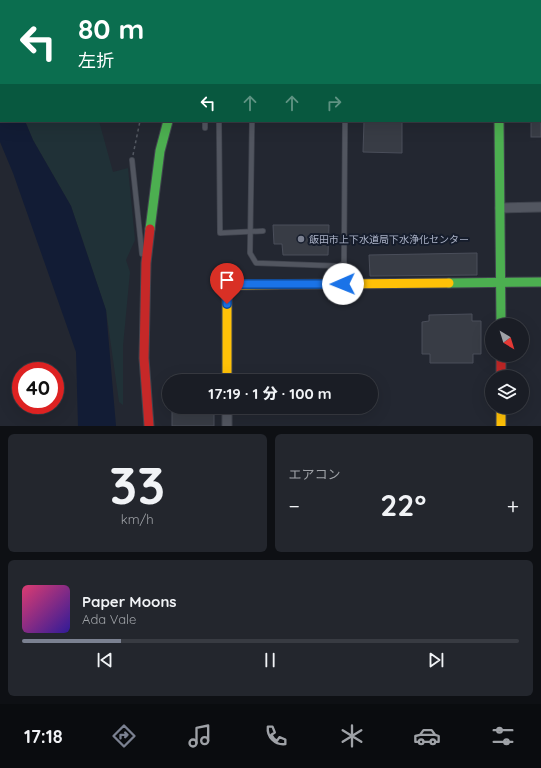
<!DOCTYPE html>
<html lang="ja">
<head>
<meta charset="utf-8">
<style>
	:root { --surface:#1a1d25; --page:#23262d; --text:#f1f3f6; --muted:#9fa2a7; --line:#383b42; --accent:#7b8191 }
	body { margin:0; font-family:Quicksand,"Noto Sans JP",sans-serif; background:var(--page); color:var(--text); height:100vh; display:flex; flex-direction:column; font-size:15px; white-space:nowrap }
	* { box-sizing:border-box; margin:0 }
	p { font-size:13px; color:var(--muted) }
	.icon { flex:none; width:22px; height:22px; fill:none; stroke:currentColor; stroke-width:2; stroke-linecap:round; stroke-linejoin:round }
	.map { position:relative; height:426px; overflow:hidden }
	.side { display:flex; flex-direction:column; gap:8px; padding:8px; background:#0e1014; flex:1 }
	.side>* { flex:none }
	.guide { position:absolute; left:0px; top:0px; width:541px; height:122px; box-shadow:0 4px 16px #0002,0 0 0 1px var(--line); background:#0b6e4f; color:#fff; overflow:hidden }
	.needle { width:26px; rotate:142deg }
	.buttons { position:absolute; left:485px; top:318px; display:grid; gap:8px }
	.buttons a { display:grid; place-items:center; width:44px; height:44px; border-radius:50%; background:var(--surface); box-shadow:0 4px 16px #0002,0 0 0 1px var(--line); font-size:20px }
	.speed { position:absolute; left:12px; top:362px; display:flex; gap:8px; font-size:20px; font-weight:700; text-align:center }
	.speed>* { display:grid; place-content:center; width:52px; height:52px; border-radius:50%; background:var(--surface); box-shadow:0 4px 16px #0002,0 0 0 1px var(--line); line-height:1 }
	.speed .limit { border:6px solid #d22; background:#fff; color:#111 }
	.pin { position:absolute; display:grid; place-items:center; width:34px; height:34px; color:#fff; margin:-41px -17px; border-radius:50% 50% 50% 0; rotate:-45deg; box-shadow:0 0 4px #0007 }
	.pin .icon { rotate:45deg }
	.me { position:absolute; width:44px; margin:-22px; rotate:269deg; stroke-linejoin:round; filter:drop-shadow(0 0 3px #0008) }
	.turn { display:flex; align-items:center; gap:14px; height:84px; padding:0 12px; font-size:18px }
	.turn .icon { width:52px; height:52px; stroke-width:2.5 }
	.turn b { display:block; font-size:28px; line-height:34px }
	.lanes { display:flex; align-items:center; height:38px; padding:0 12px; background:#0003; justify-content:center; gap:20px; direction:ltr }
	.lanes .off { opacity:.35 }
	.big { font-size:30px; font-weight:800; line-height:1.1 }
	.side .card { flex:1; display:flex; flex-direction:column; justify-content:center; gap:6px; min-width:0; padding:0 14px; border-radius:6px; background:var(--page) }
	.side .dial { align-items:center; gap:0 }
	.dial b { font-size:52px; line-height:1 }
	.song { display:flex; align-items:center; gap:12px }
	.cover { width:48px; height:48px; border-radius:6px; background:linear-gradient(135deg,hsl(340 70% 55%),hsl(250 70% 35%)) }
	.played { height:4px; border-radius:2px; background:linear-gradient(90deg,var(--accent) 20%,var(--line) 20%) }
	.keys { display:flex; justify-content:space-around; direction:ltr }
	.heat { display:flex; justify-content:space-between; align-items:center; font-size:22px; direction:ltr }
	.side .tiles { flex:1; display:grid; gap:8px; grid-template-columns:1fr 1fr }
	.card:last-child { grid-column:span 2 }
	.trip { position:absolute; left:162px; top:374px; width:216px; height:40px; border-radius:20px; background:var(--surface); box-shadow:0 4px 16px #0002,0 0 0 1px var(--line); font-weight:800; line-height:40px; text-align:center }
	.tabs { display:flex; height:64px; justify-content:space-around; align-items:center; background:#0a0c0f; color:var(--muted) }
	.tabs .icon { width:28px; height:28px }
	.tabs .on { color:var(--accent) }
	.tabs b { font-size:18px; color:var(--text) }
	.map>svg:first-child { display:block }
	.green { fill:#203137 }
	.water { fill:#121c35 }
	.building { fill:#383c45; stroke:#4a4e5a }
	.lines { fill:none; stroke-linecap:round; stroke-linejoin:round }
	.lane-casing { stroke:#40444e; stroke-width:6 }
	.street-casing { stroke:#40444e; stroke-width:11 }
	.fast-casing { stroke:#40444e; stroke-width:11 }
	.slow-casing { stroke:#40444e; stroke-width:11 }
	.jam-casing { stroke:#40444e; stroke-width:11 }
	.path { stroke:#545962; stroke-width:1.5; stroke-dasharray:3 3; stroke-linecap:butt }
	.lane { stroke:#525660; stroke-width:4.5 }
	.street { stroke:#525660; stroke-width:9 }
	.fast { stroke:#4caf50; stroke-width:9 }
	.slow { stroke:#ffc107; stroke-width:9 }
	.jam { stroke:#c62828; stroke-width:9 }
	.route-casing { stroke:#114b97; stroke-width:10 }
	.route { stroke:#1a73e8; stroke-width:7 }
	.poi-dot { fill:#7b8191; stroke:#161d2c; stroke-width:1.5 }
	.labels { text-anchor:middle; stroke-width:4; stroke-linejoin:round; paint-order:stroke }
	.poi-label { font-size:10px; fill:#aab1c5; stroke:#161d2c; text-anchor:start }
</style>
</head>
<body>
<div class="map">
<svg width="541" height="426" viewBox="0 0 541 426">
	<rect width="100%" height="100%" fill="#232731"/>
	<!-- green -->
	<g class="green">
		<polygon points="0,0 176,0 1,1 1,77"/>
		<polygon points="25,121 99,121 113,172 128,168 135,240 126,260 130,272 123,346 123,405 119,402 106,310 71,206 33,140"/>
	</g>
	<!-- water -->
	<polygon class="water" points="0,76 1,121 25,121 33,140 71,206 106,310 116,426 78,426 76,352 13,173 0,142"/>
	<!-- building -->
	<g class="building">
		<polygon points="364,121 402,121 402,153 363,152"/>
		<rect x="531" y="121" width="10" height="16"/>
		<polygon points="273,225 329,225 328,255 283,255 282,244 274,244"/>
		<polygon points="477,253 477,275 370,276 369,255"/>
		<polygon points="472,314 472,321 481,321 481,354 473,354 473,363 430,363 430,354 422,354 422,322 429,321 429,315"/>
		<rect x="172" y="407" width="42" height="19"/>
	</g>
	<g class="lines">
		<defs>
			<g id="lane">
				<polyline points="345,1 345,0"/>
				<polyline points="205,121 205,128"/>
				<polyline points="219,121 220,233 263,231"/>
				<polyline points="252,121 250,253 256,263 339,266 344,263 345,121"/>
				<polyline points="132,160 142,254"/>
			</g>
			<g id="street">
				<polyline points="199,1 199,0"/>
				<polyline points="540,15 541,15"/>
				<polyline points="500,208 541,207"/>
				<polyline points="227,407 227,426"/>
			</g>
			<g id="fast">
				<polyline points="499,121 501,325"/>
				<polyline points="150,229 160,151 168,121"/>
				<polyline points="449,283 541,282"/>
			</g>
			<g id="slow">
				<polyline points="227,381 227,289 233,285 449,283"/>
				<polyline points="501,407 501,426"/>
			</g>
			<g id="jam">
				<polyline points="498,0 498,1"/>
				<polyline points="501,355 501,377"/>
				<polyline points="149,426 144,358 146,263 150,229"/>
			</g>
		</defs>
		<!-- lane casing -->
		<use href="#lane" class="lane-casing"/>
		<!-- street casing -->
		<use href="#street" class="street-casing"/>
		<!-- fast casing -->
		<use href="#fast" class="fast-casing"/>
		<!-- slow casing -->
		<use href="#slow" class="slow-casing"/>
		<!-- jam casing -->
		<use href="#jam" class="jam-casing"/>
		<!-- path -->
		<g class="path">
			<polyline points="174,1 174,0"/>
			<polyline points="133,155 140,121"/>
		</g>
		<!-- lane -->
		<use href="#lane" class="lane"/>
		<!-- street -->
		<use href="#street" class="street"/>
		<!-- fast -->
		<use href="#fast" class="fast"/>
		<!-- slow -->
		<use href="#slow" class="slow"/>
		<!-- jam -->
		<use href="#jam" class="jam"/>
	</g>
	<g class="lines">
		<defs>
			<polyline id="route" points="227,304 227,289 233,284 343,284"/>
		</defs>
		<!-- route casing -->
		<use href="#route" class="route-casing"/>
		<!-- route -->
		<use href="#route" class="route"/>
	</g>
	<!-- markers -->
	<circle class="poi-dot" cx="301" cy="239" r="4"/>
	<g class="labels">
		<!-- poi labels -->
		<g class="poi-label">
			<text x="309" y="243">飯田市上下水道局下水浄化センター</text>
		</g>
	</g>
</svg>
<div class="buttons">
<a><svg class="needle" viewBox="-14 -14 28 28"><path d="M0-13l5 13h-10z" fill="#e53935"/><path d="M0 13l5-13h-10z" fill="#9fa2a7"/></svg></a>
<a><svg class="icon" aria-label="layers" viewBox="0 0 24 24"><path d="M12 4l9 5-9 5-9-5zM3 14l9 5 9-5"/></svg></a>
</div>
<div class="speed"><div class="limit">40</div></div>
<div class="pin" style="left:227px;top:304px;background:#d93025"><svg class="icon" aria-label="arrive" viewBox="0 0 24 24"><path d="M6 21V4h12l-3 4 3 4H6"/></svg></div>
<svg class="me" style="left:343px;top:284px" viewBox="-20 -20 40 40"><circle r="19" fill="#fff"/><path d="M0-13L10 11 0 6-10 11z" fill="#1a73e8"/></svg>
<div class="trip">17:19 · 1 分 · 100 m</div>
<div class="guide">
<div class="turn"><svg class="icon" aria-label="left" viewBox="0 0 24 24"><path d="M17 20v-9H6M10 6l-5 5 5 5"/></svg><div><b>80 m</b>左折</div></div>
<div class="lanes"><svg class="icon" aria-label="left" viewBox="0 0 24 24"><path d="M17 20v-9H6M10 6l-5 5 5 5"/></svg><svg class="icon off" aria-label="ahead" viewBox="0 0 24 24"><path d="M12 20V5M6 11l6-6 6 6"/></svg><svg class="icon off" aria-label="ahead" viewBox="0 0 24 24"><path d="M12 20V5M6 11l6-6 6 6"/></svg><svg class="icon off" aria-label="right" viewBox="0 0 24 24"><path d="M7 20v-9h11M14 6l5 5-5 5"/></svg></div>
</div>
</div>
<section class="side">
<div class="tiles">
<div class="card dial"><b>33</b><p>km/h</p></div>
<div class="card"><p>エアコン</p>
<div class="heat"><a>−</a><b class="big">22°</b><a>+</a></div>
</div>
<div class="card">
<div class="song"><i class="cover"></i><div><b>Paper Moons</b><p>Ada Vale</p></div></div>
<div class="played"></div>
<div class="keys"><svg class="icon" aria-label="previous" viewBox="0 0 24 24"><path d="M18 5L8 12l10 7zM5 5v14"/></svg><svg class="icon" aria-label="pause" viewBox="0 0 24 24"><path d="M8 5v14M16 5v14"/></svg><svg class="icon" aria-label="next" viewBox="0 0 24 24"><path d="M6 5l10 7-10 7zM19 5v14"/></svg></div>
</div>
</div>
</section>
<nav class="tabs">
<b>17:18</b>
<svg class="icon on" aria-label="directions" viewBox="0 0 24 24"><path d="M12 3l9 9-9 9-9-9zM9 14v-3h6M13 9l2 2-2 2"/></svg>
<svg class="icon" aria-label="music" viewBox="0 0 24 24"><path d="M9 18V5l10-2v13"/><circle cx="6" cy="18" r="3"/><circle cx="16" cy="16" r="3"/></svg>
<svg class="icon" aria-label="phone" viewBox="0 0 24 24"><path d="M5 4h4l2 5-3 2q2 4 5 5l2-3 5 2v4C11 20 4 13 5 4z"/></svg>
<svg class="icon" aria-label="climate" viewBox="0 0 24 24"><path d="M12 3v18M4 7l16 10M4 17L20 7"/></svg>
<svg class="icon" aria-label="car" viewBox="0 0 24 24"><path d="M5 17H2v-5l4-1 3-4h7l3 4 3 1v5h-3M9 17h6M6 11h13"/><circle cx="7" cy="17" r="2"/><circle cx="17" cy="17" r="2"/></svg>
<svg class="icon" aria-label="filters" viewBox="0 0 24 24"><path d="M4 7h16M4 17h16"/><circle cx="9" cy="7" r="2"/><circle cx="15" cy="17" r="2"/></svg>
</nav>
</body>
</html>
